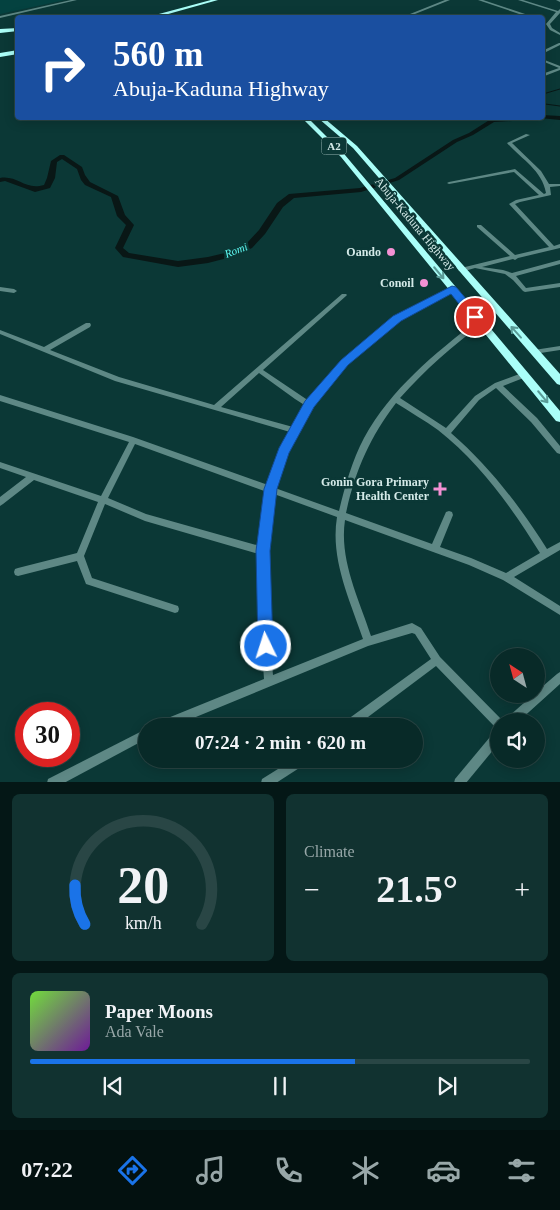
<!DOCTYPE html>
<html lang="en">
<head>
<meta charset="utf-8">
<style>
	:root { --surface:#082a28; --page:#113230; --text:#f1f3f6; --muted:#98a7a8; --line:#294645; --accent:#1a73e8 }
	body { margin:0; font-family:"Times New Roman",serif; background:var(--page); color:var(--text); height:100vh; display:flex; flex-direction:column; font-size:19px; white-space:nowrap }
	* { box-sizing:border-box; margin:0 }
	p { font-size:16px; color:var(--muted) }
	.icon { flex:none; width:28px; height:28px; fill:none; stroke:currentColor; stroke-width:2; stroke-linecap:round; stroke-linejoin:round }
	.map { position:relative; height:782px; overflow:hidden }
	.details { display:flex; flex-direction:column; gap:12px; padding:12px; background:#041716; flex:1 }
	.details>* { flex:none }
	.banner { position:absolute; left:15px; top:15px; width:530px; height:105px; border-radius:5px; box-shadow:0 2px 12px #0003,0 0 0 1px var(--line); background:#1a4fa0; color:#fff; overflow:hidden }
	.needle { width:32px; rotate:324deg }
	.tools { position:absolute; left:490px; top:648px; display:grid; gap:10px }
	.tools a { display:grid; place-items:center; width:55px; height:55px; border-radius:50%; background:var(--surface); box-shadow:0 2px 12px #0003,0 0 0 1px var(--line); font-size:25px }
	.speed { position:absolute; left:15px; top:702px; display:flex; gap:10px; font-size:25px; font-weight:700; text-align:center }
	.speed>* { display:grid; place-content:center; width:65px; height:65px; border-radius:50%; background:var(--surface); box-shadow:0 2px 12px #0003,0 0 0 1px var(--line); line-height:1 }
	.speed .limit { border:8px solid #d22; background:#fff; color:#111 }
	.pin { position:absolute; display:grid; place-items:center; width:42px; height:42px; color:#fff; margin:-21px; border:2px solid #fff; border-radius:50%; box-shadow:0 1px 5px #0007 }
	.me { position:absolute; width:55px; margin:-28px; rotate:356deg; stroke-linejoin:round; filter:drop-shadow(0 0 4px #0008) }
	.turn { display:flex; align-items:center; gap:18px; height:105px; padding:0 15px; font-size:22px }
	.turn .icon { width:65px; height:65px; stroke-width:2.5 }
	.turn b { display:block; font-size:35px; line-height:42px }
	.big { font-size:38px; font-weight:800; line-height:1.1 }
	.details .tile { flex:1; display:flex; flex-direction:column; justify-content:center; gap:8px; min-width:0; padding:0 18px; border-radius:8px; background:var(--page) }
	.details .dial { align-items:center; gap:0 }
	.dial svg { height:130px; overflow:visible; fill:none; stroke:var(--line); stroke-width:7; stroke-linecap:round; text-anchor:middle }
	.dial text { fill:var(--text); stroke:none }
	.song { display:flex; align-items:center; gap:15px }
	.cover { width:60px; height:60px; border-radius:8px; background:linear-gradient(135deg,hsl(100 70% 55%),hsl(280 70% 35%)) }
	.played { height:5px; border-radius:2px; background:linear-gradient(90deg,var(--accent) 65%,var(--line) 65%) }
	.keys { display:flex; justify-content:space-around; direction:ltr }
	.heat { display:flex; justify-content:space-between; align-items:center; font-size:28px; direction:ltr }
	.details .tiles { flex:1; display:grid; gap:12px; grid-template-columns:1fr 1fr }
	.tile:last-child { grid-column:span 2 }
	.trip { position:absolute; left:138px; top:718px; width:285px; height:50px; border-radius:25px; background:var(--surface); box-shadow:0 2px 12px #0003,0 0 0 1px var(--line); font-weight:800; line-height:50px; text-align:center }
	.dock { display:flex; height:80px; justify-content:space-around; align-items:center; background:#031110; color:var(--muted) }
	.dock .icon { width:35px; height:35px }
	.dock .selected { color:var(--accent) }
	.dock b { font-size:22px; color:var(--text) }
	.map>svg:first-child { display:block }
	.built { fill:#044240 }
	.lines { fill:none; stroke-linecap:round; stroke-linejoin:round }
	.stream { stroke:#091716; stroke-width:1 }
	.river { fill:#091716; fill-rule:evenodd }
	.minor { fill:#5e8885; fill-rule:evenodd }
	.highway { fill:#aafef8; fill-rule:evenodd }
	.oneway { stroke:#5a9b97 }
	.route { fill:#1a73e8; stroke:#114b97 }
	.poi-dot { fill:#f491d4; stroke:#0b3836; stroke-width:2 }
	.labels { text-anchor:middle; stroke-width:5; stroke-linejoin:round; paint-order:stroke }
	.shield { fill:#0b3836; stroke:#98b5b3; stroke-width:1 }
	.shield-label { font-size:11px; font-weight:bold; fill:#d4eae8 }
	.far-water-label { font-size:11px; font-style:italic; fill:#5ffef6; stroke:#0b3836 }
	.street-label { font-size:12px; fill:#d4eae8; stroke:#0b3836 }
	.poi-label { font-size:12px; font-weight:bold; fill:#d4eae8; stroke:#0b3836; text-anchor:end }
</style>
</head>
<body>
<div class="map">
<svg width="560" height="783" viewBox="0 0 560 783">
	<rect width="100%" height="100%" fill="#0b3836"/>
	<!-- built -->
	<polygon class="built" points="0,0 65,0 0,14"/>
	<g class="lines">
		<!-- stream -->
		<polyline class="stream" points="560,89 543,94 545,104 560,106"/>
		<!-- river -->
		<g class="river">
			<polygon points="542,115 560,116 560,120 540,118 542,118"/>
			<path d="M504 118H531L528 120 494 122 473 135 457 142 399 180 361 192 294 198 283 207 265 234 252 248 235 256 208 263 178 267 123 257 115 248 126 225 117 216 111 197 85 185 81 180 77 169 62 159 57 162 55 178 50 188 35 192 5 181 0 182V178C18 175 25 191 44 185L47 178 51 161 60 155H64L82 167 85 175 90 182 118 196 125 215 134 225 123 248 129 253 178 261 208 257 229 252 246 244 259 230 277 203 289 194 360 188 395 178 453 140 469 133 491 119Z"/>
		</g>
		<!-- minor -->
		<g class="minor">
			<polygon points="71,0 77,0 0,18 0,16"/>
			<polygon points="445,0 450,0 405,18 400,18"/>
			<polygon points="478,0 483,0 537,18 531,18"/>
			<polygon points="518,0 523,0 558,11 560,9 560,13 550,24 552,28 560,33 560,35 550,30 546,24 556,12"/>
			<polygon points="556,0 560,0 560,2"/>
			<polygon points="559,43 560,43 560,45 542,54 542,51"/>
			<polygon points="542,59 560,66 560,70 542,77 542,74 559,68 542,61"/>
			<path d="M526 134 530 135 512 143 541 171 549 184H560V186L550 187 551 195 520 202 515 204 554 246 560 244V248L518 258 515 260 513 259 482 267 503 270 512 273 560 260V264L516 276 526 288 560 283V287L525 292 523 291 513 280 505 274 475 268 461 272 458 270 461 268 510 256 477 227V225H481L515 255 549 247 509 204 516 200 539 195 514 172 449 184 447 183 449 182 515 169 544 194 546 193C542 170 521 159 507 143Z"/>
			<polygon points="0,287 14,289 17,291 14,293 0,291"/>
			<path d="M452 287 455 289 454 290C437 299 419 307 403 317 347 353 290 422 275 488L339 511C345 486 352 461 364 438 391 389 434 354 478 320H482L483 322 482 324C452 346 425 370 400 398L446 428 475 396 495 383 522 373H526L527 375 526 377 503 386 537 418 560 446V454L557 453 531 422 496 388 479 400 451 433C489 466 520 506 547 549L560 542V550L514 577 560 606V615L503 580 469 565 345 520C339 560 359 599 371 636L412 623 421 628 440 657 503 721H499V728L495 727 436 666 356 726H343L344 722 431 659 415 634 412 633 368 646 174 726H157L158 722 264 679 259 609V554L145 521 105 504 84 556 92 578 175 605 178 606 179 609 178 612 175 613 86 584 77 561 18 576 15 575 14 572 15 569 18 568 77 553 98 502 34 480 3 504 0 506V497L26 477 0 468V462L101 496 129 442 0 401V395L133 437 268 485 277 459 290 432 115 381 0 334V330L44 347 86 323H90L91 325 90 327 50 350 119 377 214 405 342 294H346L347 295 346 296 263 370 309 401C340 356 383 321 431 297 438 294 445 290 452 287ZM259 373 295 399 306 406 293 427 221 407ZM396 403C410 412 424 420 438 430 480 463 512 508 540 553L506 573 471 558 440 547 453 515 452 512 449 511 446 512 432 544 346 513C355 471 370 437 396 403ZM135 444 267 492 263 513 260 546 146 514 108 498ZM274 494 337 517C330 559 350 600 363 639L273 675C267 615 264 555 274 494Z"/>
			<polygon points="560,346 560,350 534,354 531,352 534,350"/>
			<polygon points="560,672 560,684 519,721 507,721 508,717 534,694 536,694 536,692 557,674"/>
			<polygon points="146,729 146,739 64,783 47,783 48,779"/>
			<polygon points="499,730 499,743 466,783 454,783 455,779 495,731"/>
			<polygon points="294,759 308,759 307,763 276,783 261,783 262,779"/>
		</g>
		<!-- highway -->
		<g class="highway">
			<polygon points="211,0 218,0 154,18 144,18"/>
			<polygon points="18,28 18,31 0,33 0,29"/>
			<polygon points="18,50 18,54 0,57 0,53"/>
			<polygon points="302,118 308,118 345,155 560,411 560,422 556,421 341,157"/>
			<polygon points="318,118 324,118 357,146 560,374 560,385 557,384 353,148"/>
		</g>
	</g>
	<!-- one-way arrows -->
	<defs><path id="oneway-shaft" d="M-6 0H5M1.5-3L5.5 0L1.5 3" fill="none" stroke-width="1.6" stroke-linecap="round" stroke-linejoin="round" transform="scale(1.25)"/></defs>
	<g class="oneway">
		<use href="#oneway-shaft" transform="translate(439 273) rotate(50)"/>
		<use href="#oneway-shaft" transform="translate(516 332) rotate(-132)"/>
		<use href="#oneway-shaft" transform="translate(543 397) rotate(50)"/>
	</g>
	<!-- route -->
	<polygon class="route" points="452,286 456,287 479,314 479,319 471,319 451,294 401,321 348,365 314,407 289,453 277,489 270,551 273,646 271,652 266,654 260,652 258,646 256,551 264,489 279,448 305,401 341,360 393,316"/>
	<!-- markers -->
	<g class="poi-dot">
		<circle cx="391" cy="252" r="5"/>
		<circle cx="424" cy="283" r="5"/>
		<path d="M437.5 481.5h5v5h5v5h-5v5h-5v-5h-5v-5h5z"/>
	</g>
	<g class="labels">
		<!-- shield labels -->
		<rect class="shield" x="321.5" y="137.5" width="25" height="17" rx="4"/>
		<g class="shield-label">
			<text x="334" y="150">A2</text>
		</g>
		<!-- far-water labels -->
		<g class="far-water-label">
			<text transform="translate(236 250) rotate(-21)" y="4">Romi</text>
		</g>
		<!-- street labels -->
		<g class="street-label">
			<text transform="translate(415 224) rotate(50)" y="4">Abuja-Kaduna Highway</text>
		</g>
		<!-- poi labels -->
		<g class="poi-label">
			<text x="381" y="256">Oando</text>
			<text x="414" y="287">Conoil</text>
			<text x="429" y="486">Gonin Gora Primary<tspan x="429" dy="14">Health Center</tspan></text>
		</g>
	</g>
</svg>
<div class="tools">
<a><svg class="needle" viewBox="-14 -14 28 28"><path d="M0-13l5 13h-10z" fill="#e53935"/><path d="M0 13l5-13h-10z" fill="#98a7a8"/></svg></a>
<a><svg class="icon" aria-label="sound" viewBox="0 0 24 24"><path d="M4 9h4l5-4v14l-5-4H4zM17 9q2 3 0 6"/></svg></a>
</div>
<div class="speed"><div class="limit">30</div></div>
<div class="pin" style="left:475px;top:317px;background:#d93025"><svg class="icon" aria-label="arrive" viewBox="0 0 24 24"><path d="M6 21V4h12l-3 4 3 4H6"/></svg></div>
<svg class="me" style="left:266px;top:646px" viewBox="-20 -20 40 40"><circle r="17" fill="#1a73e8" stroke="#fff" stroke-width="3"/><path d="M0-11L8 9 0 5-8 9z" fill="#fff"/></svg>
<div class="trip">07:24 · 2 min · 620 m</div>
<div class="banner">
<div class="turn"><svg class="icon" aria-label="right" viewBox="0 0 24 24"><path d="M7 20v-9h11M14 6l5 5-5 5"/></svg><div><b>560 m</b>Abuja-Kaduna Highway</div></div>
</div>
</div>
<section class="details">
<div class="tiles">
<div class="tile dial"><svg viewBox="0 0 100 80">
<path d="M14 69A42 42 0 1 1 86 69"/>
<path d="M14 69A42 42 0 0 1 8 45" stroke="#1a73e8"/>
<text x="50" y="56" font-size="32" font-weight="700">20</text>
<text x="50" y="72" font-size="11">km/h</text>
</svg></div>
<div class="tile"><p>Climate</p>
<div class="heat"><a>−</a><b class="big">21.5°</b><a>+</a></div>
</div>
<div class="tile">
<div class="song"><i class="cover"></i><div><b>Paper Moons</b><p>Ada Vale</p></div></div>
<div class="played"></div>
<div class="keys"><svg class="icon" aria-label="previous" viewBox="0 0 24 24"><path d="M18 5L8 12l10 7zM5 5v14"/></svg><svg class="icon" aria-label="pause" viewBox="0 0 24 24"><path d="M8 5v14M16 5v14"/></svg><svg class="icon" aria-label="next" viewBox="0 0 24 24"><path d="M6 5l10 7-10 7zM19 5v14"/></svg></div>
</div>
</div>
</section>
<nav class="dock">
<b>07:22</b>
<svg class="icon selected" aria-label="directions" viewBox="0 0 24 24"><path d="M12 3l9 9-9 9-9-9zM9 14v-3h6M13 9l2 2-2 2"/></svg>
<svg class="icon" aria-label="music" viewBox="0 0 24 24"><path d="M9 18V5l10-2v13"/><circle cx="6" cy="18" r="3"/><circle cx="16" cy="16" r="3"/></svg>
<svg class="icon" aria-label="phone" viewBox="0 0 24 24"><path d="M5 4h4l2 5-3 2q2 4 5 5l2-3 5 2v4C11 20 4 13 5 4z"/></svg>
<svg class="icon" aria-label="climate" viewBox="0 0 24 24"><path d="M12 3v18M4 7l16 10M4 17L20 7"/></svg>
<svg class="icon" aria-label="car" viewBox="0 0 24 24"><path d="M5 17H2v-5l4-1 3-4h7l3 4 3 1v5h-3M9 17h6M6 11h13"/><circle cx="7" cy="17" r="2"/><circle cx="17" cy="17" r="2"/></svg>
<svg class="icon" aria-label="filters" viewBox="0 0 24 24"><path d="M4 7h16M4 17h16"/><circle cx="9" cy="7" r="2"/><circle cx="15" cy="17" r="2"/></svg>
</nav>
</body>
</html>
